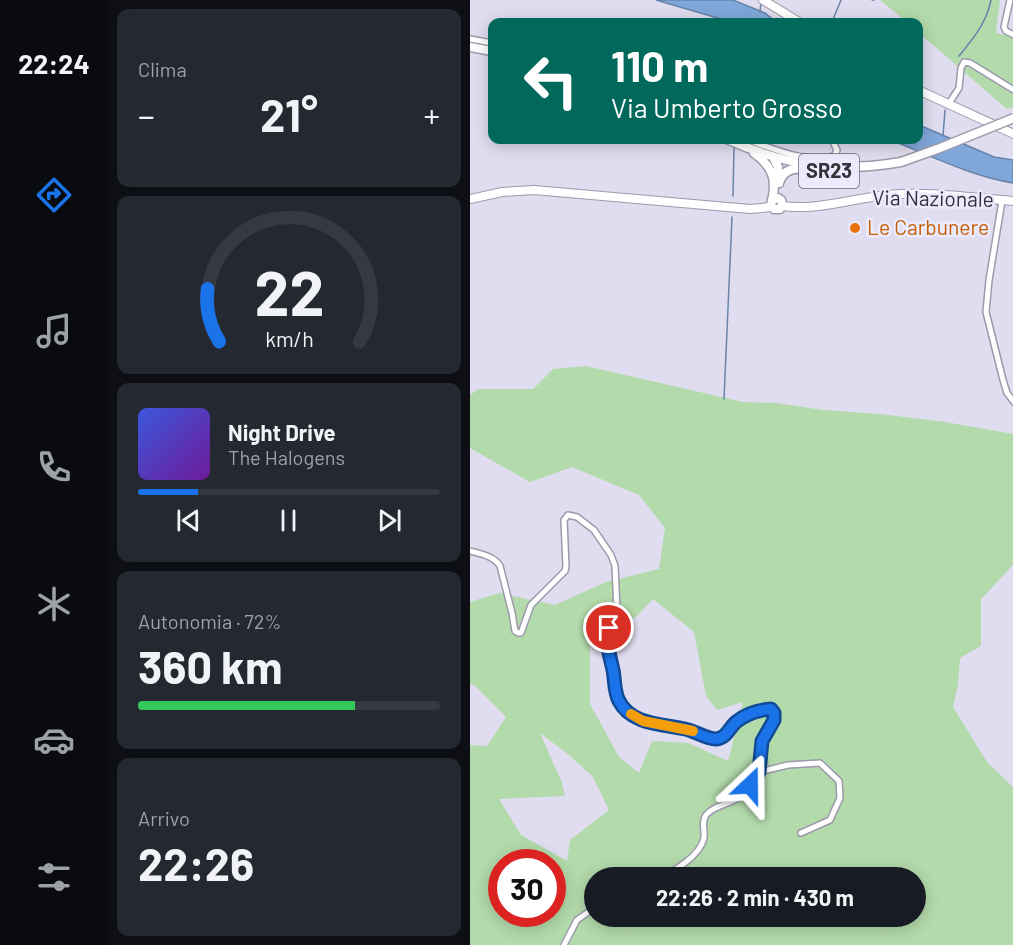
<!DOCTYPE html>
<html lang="it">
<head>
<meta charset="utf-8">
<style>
	:root { --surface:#171b24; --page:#242831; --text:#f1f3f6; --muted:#9ea1a6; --line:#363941; --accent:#1a73e8 }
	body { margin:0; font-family:Barlow,sans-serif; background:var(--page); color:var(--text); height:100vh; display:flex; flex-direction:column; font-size:22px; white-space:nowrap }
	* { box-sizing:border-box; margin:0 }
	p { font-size:20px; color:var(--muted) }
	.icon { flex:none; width:33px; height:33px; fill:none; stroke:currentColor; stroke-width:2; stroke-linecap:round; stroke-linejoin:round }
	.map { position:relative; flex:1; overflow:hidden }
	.side { display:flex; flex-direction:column; gap:9px; padding:9px; background:#0d0f14; width:362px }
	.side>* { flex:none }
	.banner { position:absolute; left:18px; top:18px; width:435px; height:126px; border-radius:12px; box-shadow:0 3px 15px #0003; background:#00695c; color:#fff; overflow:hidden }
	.speed { position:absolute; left:18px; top:849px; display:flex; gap:12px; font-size:30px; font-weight:700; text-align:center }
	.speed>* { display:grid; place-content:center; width:78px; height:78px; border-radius:50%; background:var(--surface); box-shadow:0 3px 15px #0003; line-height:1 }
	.speed .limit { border:9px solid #d22; background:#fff; color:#111 }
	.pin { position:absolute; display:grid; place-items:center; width:51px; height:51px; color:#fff; margin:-26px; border:3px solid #fff; border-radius:50%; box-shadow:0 2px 6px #0007 }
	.me { position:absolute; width:66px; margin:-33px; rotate:23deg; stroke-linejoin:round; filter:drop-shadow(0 0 4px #0008) }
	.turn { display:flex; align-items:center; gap:21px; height:126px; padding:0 24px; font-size:27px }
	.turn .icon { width:78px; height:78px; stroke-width:2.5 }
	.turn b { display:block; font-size:42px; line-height:51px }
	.big { font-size:45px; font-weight:700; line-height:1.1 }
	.side .tile { flex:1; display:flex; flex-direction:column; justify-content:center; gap:9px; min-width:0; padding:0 21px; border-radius:12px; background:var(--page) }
	.side .dial { align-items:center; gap:0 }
	.dial svg { height:156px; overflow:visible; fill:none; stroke:var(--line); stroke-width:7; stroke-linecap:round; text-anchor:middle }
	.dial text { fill:var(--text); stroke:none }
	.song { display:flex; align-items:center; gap:18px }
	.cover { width:72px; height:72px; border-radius:9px; background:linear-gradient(135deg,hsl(230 70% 55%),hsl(280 70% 35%)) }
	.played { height:6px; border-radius:3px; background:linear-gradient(90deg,var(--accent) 20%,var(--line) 20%) }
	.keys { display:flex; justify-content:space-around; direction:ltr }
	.heat { display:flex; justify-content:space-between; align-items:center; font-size:33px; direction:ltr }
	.charge { height:9px; border-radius:4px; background:linear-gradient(90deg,#34c759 72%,var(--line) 0) }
	.trip { position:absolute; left:114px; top:867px; width:342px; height:60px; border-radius:30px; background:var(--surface); box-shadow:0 3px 15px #0003; font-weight:700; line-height:60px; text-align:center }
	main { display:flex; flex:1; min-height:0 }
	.tabs { display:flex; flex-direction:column; width:108px; justify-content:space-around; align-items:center; background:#090b0e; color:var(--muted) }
	.tabs .icon { width:42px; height:42px }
	.tabs .selected { color:var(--accent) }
	.tabs b { font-size:27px; color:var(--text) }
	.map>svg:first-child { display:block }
	.green { fill:#b3daab; fill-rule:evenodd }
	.water { fill:#80a7d9; stroke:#6884a9; stroke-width:1.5 }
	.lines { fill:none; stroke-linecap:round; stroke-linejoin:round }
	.stream { stroke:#6884a9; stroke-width:1.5 }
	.street-casing { stroke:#9c9aab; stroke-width:8 }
	.secondary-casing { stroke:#9c9aab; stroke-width:10 }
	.primary-casing { stroke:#9c9aab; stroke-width:11 }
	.street { stroke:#fff; stroke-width:5 }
	.secondary { stroke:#fff; stroke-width:8 }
	.primary { stroke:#fff; stroke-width:8 }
	.primary-bridge-casing { stroke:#9c9aab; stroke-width:11; stroke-linecap:butt }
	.primary-bridge { stroke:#fff; stroke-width:8 }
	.route-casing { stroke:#114b97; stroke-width:15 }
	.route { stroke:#1a73e8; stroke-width:10 }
	.slow { stroke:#f59e0b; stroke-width:10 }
	.food-dot { fill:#e8710a; stroke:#eceafd; stroke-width:2 }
	.labels { text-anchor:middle; stroke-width:5; stroke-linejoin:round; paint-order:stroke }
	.shield { fill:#eceafd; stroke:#696873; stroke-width:1.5 }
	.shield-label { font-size:20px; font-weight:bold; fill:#313138 }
	.street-label { font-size:21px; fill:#313138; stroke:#eceafd }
	.food-label { font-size:21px; fill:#c56008; stroke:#eceafd; text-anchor:start }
</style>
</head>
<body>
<main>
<nav class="tabs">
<b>22:24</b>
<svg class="icon selected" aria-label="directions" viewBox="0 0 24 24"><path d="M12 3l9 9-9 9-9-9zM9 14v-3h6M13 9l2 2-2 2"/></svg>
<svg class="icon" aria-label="music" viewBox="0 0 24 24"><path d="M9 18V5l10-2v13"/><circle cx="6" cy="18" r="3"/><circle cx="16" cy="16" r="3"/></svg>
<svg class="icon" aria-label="phone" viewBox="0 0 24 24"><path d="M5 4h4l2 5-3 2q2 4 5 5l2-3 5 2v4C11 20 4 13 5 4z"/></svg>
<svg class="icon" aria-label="climate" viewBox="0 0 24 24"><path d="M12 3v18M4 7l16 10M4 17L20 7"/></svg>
<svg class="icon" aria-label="car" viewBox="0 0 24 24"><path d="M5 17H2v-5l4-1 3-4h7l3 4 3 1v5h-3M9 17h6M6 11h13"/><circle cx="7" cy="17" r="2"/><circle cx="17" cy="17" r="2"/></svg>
<svg class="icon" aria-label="filters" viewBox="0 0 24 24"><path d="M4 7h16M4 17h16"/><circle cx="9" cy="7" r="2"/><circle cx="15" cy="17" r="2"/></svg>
</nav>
<section class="side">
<div class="tile"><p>Clima</p>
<div class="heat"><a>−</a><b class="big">21°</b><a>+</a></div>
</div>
<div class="tile dial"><svg viewBox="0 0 100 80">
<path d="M14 69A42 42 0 1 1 86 69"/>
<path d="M14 69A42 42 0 0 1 8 42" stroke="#1a73e8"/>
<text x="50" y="56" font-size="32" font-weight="700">22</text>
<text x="50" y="72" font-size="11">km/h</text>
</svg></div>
<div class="tile">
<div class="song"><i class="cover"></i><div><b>Night Drive</b><p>The Halogens</p></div></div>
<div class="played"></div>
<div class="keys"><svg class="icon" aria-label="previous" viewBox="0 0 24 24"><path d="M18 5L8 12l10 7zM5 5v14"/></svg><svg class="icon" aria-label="pause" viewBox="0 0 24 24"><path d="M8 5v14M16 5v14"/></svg><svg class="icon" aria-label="next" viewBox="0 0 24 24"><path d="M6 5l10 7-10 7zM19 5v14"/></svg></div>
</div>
<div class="tile"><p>Autonomia · 72%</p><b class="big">360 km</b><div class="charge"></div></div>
<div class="tile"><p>Arrivo</p><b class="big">22:26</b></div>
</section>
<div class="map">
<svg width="544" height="945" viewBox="0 0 544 945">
	<rect width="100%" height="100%" fill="#dfddef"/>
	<!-- green -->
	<g class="green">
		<polygon points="410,0 530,0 526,33 543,37 543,107 537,109 449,33 448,22 437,22"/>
		<path d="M116 366 273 402 306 403 353 410 410 414 475 422 543 434V565L511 599V646L490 658 488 685 483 707 517 762 543 787V945H0V745L17 746 36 717 4 685 0 684V602L29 593 85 605 136 582 189 569 195 528 169 495 102 467 60 482 0 448V395L8 389H63L83 369ZM183 599 224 632 236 696 247 710 273 702 258 761 218 743 182 741 169 773 149 757 120 704V639L166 617ZM70 733 99 755 123 777 139 810 100 840 97 861 51 835 29 799 95 796 92 783ZM32 862H82V914H32ZM124 878H446V916H124Z"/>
	</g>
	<!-- water -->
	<g class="water">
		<polygon points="186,0 263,0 295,13 306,22 261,22"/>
		<path d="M449 125 524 157 543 160V183C501 176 461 156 421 140H448Z"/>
	</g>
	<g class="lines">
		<!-- stream -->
		<g class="stream">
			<polyline points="402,0 404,0"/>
			<polyline points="290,12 291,2"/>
			<polyline points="362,22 371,0"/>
			<path d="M489 56C503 39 517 22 521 0"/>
			<polyline points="473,136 475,110"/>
			<polyline points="263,196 264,147"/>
			<polyline points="254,399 262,217"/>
		</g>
		<defs>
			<g id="street">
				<polyline points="540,0 534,27 536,31 544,35"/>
				<polyline points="0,39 22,43"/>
				<polyline points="478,105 489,88 491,68 494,62 500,63 544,90"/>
				<path d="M278 140C301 148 343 166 365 155L367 150 362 140"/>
				<polyline points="532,201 519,280 516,312 533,380 537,393 544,402"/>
				<path d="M0 551C11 554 24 556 30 566L42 613 45 631 48 633H51L61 605 95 571 96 566 94 520 98 515 107 517 124 530 141 555 145 566 147 611 145 619 139 629 138 642 146 693 149 702 153 707 173 721 223 731 240 738 248 739 254 736 264 723 272 717 282 712 301 709C308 719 298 729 294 739 291 744 292 751 291 757 289 774 281 785 269 797 259 805 244 805 236 815 231 822 235 830 234 838 230 856 202 874 185 878"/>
				<polyline points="289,772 318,765 350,763 369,781 370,798 360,820 331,833"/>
				<polyline points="94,945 107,920 124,908"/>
			</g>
			<g id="secondary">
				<polyline points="293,0 329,22"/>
				<polyline points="448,90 544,134"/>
				<polyline points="0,199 32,192 64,190 280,209 301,207"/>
				<path d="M312 206C347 211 383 198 418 195 459 191 502 198 544 201"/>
			</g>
			<g id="primary">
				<polyline points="0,47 22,51"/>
				<path d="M259 140C317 166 368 173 431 162"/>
				<path d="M284 153C305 168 307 182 301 205L304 209H310L312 204 311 200 308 198 302 200"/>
				<polyline points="303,157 308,167 309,183"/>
				<path d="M309 183C313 170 323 167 335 169"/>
			</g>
		</defs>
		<!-- street casing -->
		<use href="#street" class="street-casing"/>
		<!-- secondary casing -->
		<use href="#secondary" class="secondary-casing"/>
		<!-- primary casing -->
		<use href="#primary" class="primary-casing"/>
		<!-- street -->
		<use href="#street" class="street"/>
		<!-- secondary -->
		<use href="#secondary" class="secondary"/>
		<!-- primary -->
		<use href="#primary" class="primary"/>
		<defs>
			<polyline id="primary-bridge" points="431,162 470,148 544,118"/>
		</defs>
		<!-- primary-bridge casing -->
		<use href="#primary-bridge" class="primary-bridge-casing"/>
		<!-- primary-bridge -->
		<use href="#primary-bridge" class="primary-bridge"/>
	</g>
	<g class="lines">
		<defs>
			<path id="route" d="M139 628C135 642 140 656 143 670 145 680 144 692 149 701 161 725 193 724 215 729 225 731 236 739 246 739 257 738 259 728 266 722 277 713 288 710 301 709L304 713V720L292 741 289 772 280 785"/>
		</defs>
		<!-- route casing -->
		<use href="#route" class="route-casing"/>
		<!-- route -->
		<use href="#route" class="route"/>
		<!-- slow -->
		<polyline class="slow" points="161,714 173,721 223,731"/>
	</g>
	<!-- markers -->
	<circle class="food-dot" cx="385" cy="228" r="6"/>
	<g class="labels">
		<!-- shield labels -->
		<rect class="shield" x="329" y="154" width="60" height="34" rx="4.5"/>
		<g class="shield-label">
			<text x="359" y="178">SR23</text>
		</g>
		<!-- street labels -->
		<g class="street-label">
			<text transform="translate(463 199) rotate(1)" y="7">Via Nazionale</text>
		</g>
		<!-- food labels -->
		<g class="food-label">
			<text x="397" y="235">Le Carbunere</text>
		</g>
	</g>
</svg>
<div class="speed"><div class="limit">30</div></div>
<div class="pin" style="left:139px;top:628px;background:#d93025"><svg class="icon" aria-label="arrive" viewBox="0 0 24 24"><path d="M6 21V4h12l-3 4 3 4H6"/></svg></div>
<svg class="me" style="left:280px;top:785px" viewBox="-20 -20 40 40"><path d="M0-17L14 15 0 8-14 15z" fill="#1a73e8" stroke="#fff" stroke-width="4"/></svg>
<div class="trip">22:26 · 2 min · 430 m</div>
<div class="banner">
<div class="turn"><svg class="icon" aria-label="left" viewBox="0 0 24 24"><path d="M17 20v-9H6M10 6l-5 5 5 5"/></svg><div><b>110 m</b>Via Umberto Grosso</div></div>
</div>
</div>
</main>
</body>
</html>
